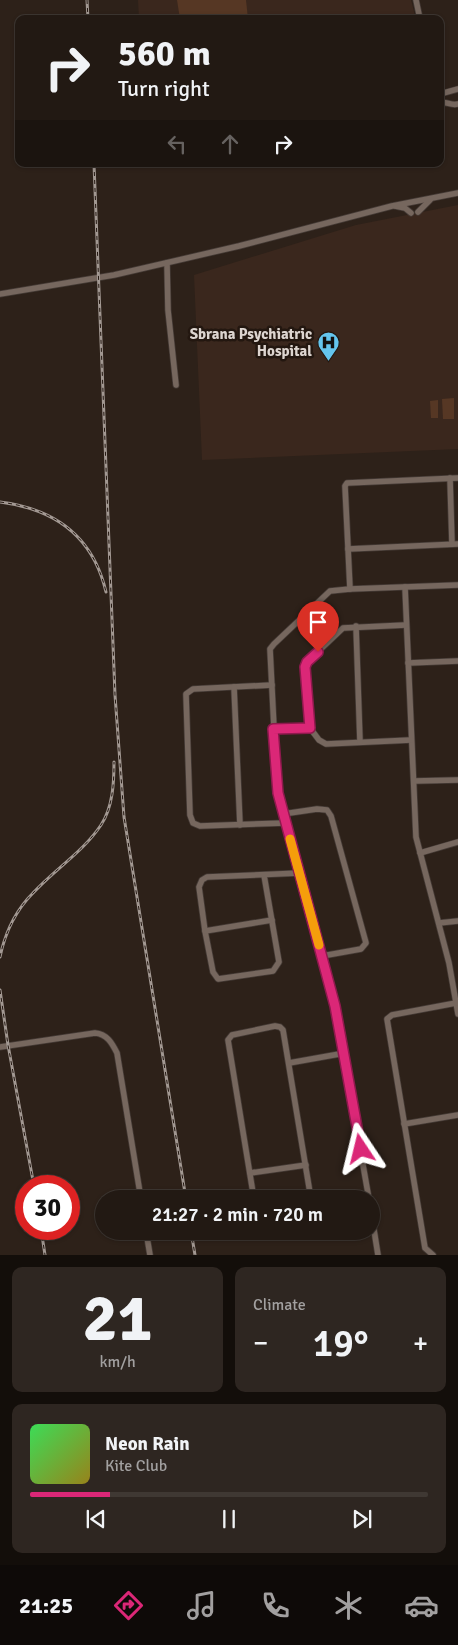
<!DOCTYPE html>
<html lang="en">
<head>
<meta charset="utf-8">
<style>
	:root { --surface:#221913; --page:#2e2621; --text:#f1f3f6; --muted:#a2a0a0; --line:#3f3833; --accent:#db2777 }
	body { margin:0; font-family:Signika,sans-serif; background:var(--page); color:var(--text); height:100vh; display:flex; flex-direction:column; font-size:19px; white-space:nowrap }
	* { box-sizing:border-box; margin:0 }
	p { font-size:16px; color:var(--muted) }
	.icon { flex:none; width:28px; height:28px; fill:none; stroke:currentColor; stroke-width:2; stroke-linecap:round; stroke-linejoin:round }
	.map { position:relative; height:1255px; overflow:hidden }
	.drawer { display:flex; flex-direction:column; gap:12px; padding:12px; background:#130e0a; flex:1 }
	.drawer>* { flex:none }
	.banner { position:absolute; left:15px; top:15px; width:429px; height:152px; border-radius:10px; box-shadow:0 1px 4px #0004,0 0 0 1px var(--line); background:#221913; color:var(--text); overflow:hidden }
	.speed { position:absolute; left:15px; top:1175px; display:flex; gap:10px; font-size:25px; font-weight:700; text-align:center }
	.speed>* { display:grid; place-content:center; width:65px; height:65px; border-radius:50%; background:var(--surface); box-shadow:0 1px 4px #0004,0 0 0 1px var(--line); line-height:1 }
	.speed .limit { border:8px solid #d22; background:#fff; color:#111 }
	.pin { position:absolute; display:grid; place-items:center; width:42px; height:42px; color:#fff; margin:-51px -21px; border-radius:50% 50% 50% 0; rotate:-45deg; box-shadow:0 0 5px #0007 }
	.pin .icon { rotate:45deg }
	.me { position:absolute; width:55px; margin:-28px; rotate:350deg; stroke-linejoin:round; filter:drop-shadow(0 0 4px #0008) }
	.turn { display:flex; align-items:center; gap:18px; height:105px; padding:0 20px; font-size:22px }
	.turn .icon { width:65px; height:65px; stroke-width:2.5 }
	.turn b { display:block; font-size:35px; line-height:42px }
	.lanes { display:flex; align-items:center; height:48px; padding:0 20px; background:#0003; justify-content:center; gap:25px; direction:ltr }
	.lanes .off { opacity:.35 }
	.big { font-size:38px; font-weight:600; line-height:1.1 }
	.drawer .tile { flex:1; display:flex; flex-direction:column; justify-content:center; gap:8px; min-width:0; padding:0 18px; border-radius:10px; background:var(--page) }
	.drawer .dial { align-items:center; gap:0 }
	.dial b { font-size:65px; line-height:1 }
	.song { display:flex; align-items:center; gap:15px }
	.cover { width:60px; height:60px; border-radius:8px; background:linear-gradient(135deg,hsl(130 70% 55%),hsl(50 70% 35%)) }
	.played { height:5px; border-radius:2px; background:linear-gradient(90deg,var(--accent) 20%,var(--line) 20%) }
	.keys { display:flex; justify-content:space-around; direction:ltr }
	.heat { display:flex; justify-content:space-between; align-items:center; font-size:28px; direction:ltr }
	.drawer .tiles { flex:1; display:grid; gap:12px; grid-template-columns:1fr 1fr }
	.tile:last-child { grid-column:span 2 }
	.trip { position:absolute; left:95px; top:1190px; width:285px; height:50px; border-radius:25px; background:var(--surface); box-shadow:0 1px 4px #0004,0 0 0 1px var(--line); font-weight:600; line-height:50px; text-align:center }
	.menu { display:flex; height:80px; justify-content:space-around; align-items:center; background:#0e0a08; color:var(--muted) }
	.menu .icon { width:35px; height:35px }
	.menu .active { color:var(--accent) }
	.menu b { font-size:22px; color:var(--text) }
	.map>svg:first-child { display:block }
	.built { fill:#3a271d }
	.green { fill:#563724 }
	.lines { fill:none; stroke-linecap:round; stroke-linejoin:round }
	.minor-casing { stroke:#453b36; stroke-width:7 }
	.minor { stroke:#76675e; stroke-width:5.5 }
	.rail-casing { stroke:#a29892; stroke-width:3 }
	.rail { stroke:#231710; stroke-width:1; stroke-dasharray:4; stroke-linecap:butt }
	.route-casing { stroke:#8e194d; stroke-width:12 }
	.route { stroke:#db2777; stroke-width:9 }
	.slow { stroke:#f59e0b; stroke-width:9 }
	.labels { text-anchor:middle; stroke-width:5; stroke-linejoin:round; paint-order:stroke }
	.poi-label { font-size:15px; font-weight:bold; fill:#ddd5d0; stroke:#231710; text-anchor:end }
</style>
</head>
<body>
<div class="map">
<svg width="458" height="1255" viewBox="0 0 458 1255">
	<rect width="100%" height="100%" fill="#2d2119"/>
	<!-- built -->
	<g class="built">
		<polygon points="138,0 411,0 416,19 139,19"/>
		<polygon points="458,205 458,449 202,460 194,275 356,225"/>
	</g>
	<!-- green -->
	<g class="green">
		<polygon points="177,0 246,0 248,19 180,19"/>
		<polygon points="454,398 454,419 443,419 442,399"/>
		<polygon points="438,400 438,418 431,418 430,401"/>
	</g>
	<g class="lines">
		<defs>
			<g id="minor">
				<polyline points="416,0 420,19"/>
				<polyline points="440,94 458,89"/>
				<path d="M440 103C446 101 451 106 458 104"/>
				<polyline points="395,206 405,208 411,213"/>
				<polyline points="418,212 430,200"/>
				<polyline points="167,263 168,310 176,385"/>
				<polyline points="0,294 114,275 239,246 392,206 458,193"/>
				<polyline points="450,478 452,544"/>
				<polyline points="348,549 458,544"/>
				<polyline points="405,587 416,837 449,963 458,1014"/>
				<polyline points="350,589 345,486 347,483 458,478"/>
				<polyline points="406,625 343,628 307,662 305,667 310,728 319,740 326,744 411,740"/>
				<polyline points="356,626 360,742"/>
				<polyline points="408,663 458,661"/>
				<polyline points="272,685 193,689 186,694 190,815 193,823 200,826 286,823"/>
				<polyline points="234,687 240,825"/>
				<polyline points="273,729 310,728"/>
				<polyline points="414,781 458,780"/>
				<polyline points="283,814 317,809 327,810 331,816 366,943 361,949 322,956"/>
				<polyline points="420,853 458,842"/>
				<polyline points="264,875 279,962 273,971 218,979 213,972 205,931 199,887 202,880 207,877 300,873"/>
				<polyline points="439,923 458,921"/>
				<polyline points="205,931 272,920"/>
				<path d="M0 1047 95 1033C107 1034 112 1043 117 1053L141 1199"/>
				<polyline points="289,1063 345,1053"/>
				<polyline points="404,1124 458,1115"/>
				<polyline points="250,1173 306,1165"/>
				<polyline points="254,1199 228,1040 232,1035 275,1026 280,1027 283,1030 311,1199"/>
				<polyline points="369,1199 335,1006 277,788 270,649 274,644 330,591 350,589 458,585"/>
				<polyline points="371,1211 378,1255"/>
				<polyline points="146,1231 150,1255"/>
				<polyline points="433,1255 425,1248 387,1019 392,1015 456,1003"/>
			</g>
		</defs>
		<!-- minor casing -->
		<use href="#minor" class="minor-casing"/>
		<!-- minor -->
		<use href="#minor" class="minor"/>
		<defs>
			<g id="rail">
				<polyline points="87,0 88,19"/>
				<polyline points="94,164 115,695 124,817 186,1199"/>
				<path d="M0 502C55 509 93 536 106 592"/>
				<path d="M0 957C5 933 16 910 33 893 55 869 83 852 101 825 113 807 114 782 114 762"/>
				<polyline points="0,990 8,1045 34,1186"/>
				<polyline points="41,1229 45,1255"/>
				<polyline points="191,1231 195,1255"/>
			</g>
		</defs>
		<!-- rail casing -->
		<use href="#rail" class="rail-casing"/>
		<!-- rail -->
		<use href="#rail" class="rail"/>
	</g>
	<g class="lines">
		<defs>
			<polyline id="route" points="318,652 307,662 305,667 310,728 273,729 278,793 335,1006 361,1149"/>
		</defs>
		<!-- route casing -->
		<use href="#route" class="route-casing"/>
		<!-- route -->
		<use href="#route" class="route"/>
		<!-- slow -->
		<polyline class="slow" points="290,839 319,945"/>
	</g>
	<!-- icons -->
	<defs>
		<symbol id="hospital-pin" viewBox="-11 -11 22 30"><path d="M0 17L-7.5 6A9.5 9.5 0 1 1 7.5 6Z" fill="#64c5ee" stroke="#231710"/><path d="M-5-5h3v3.5h4V-5h3V5h-3V1.5h-4V5h-3Z" fill="#111"/></symbol>
	</defs>
	<g fill-rule="evenodd">
		<use href="#hospital-pin" x="316" y="330" width="25" height="34"/>
	</g>
	<g class="labels">
		<!-- poi labels -->
		<g class="poi-label">
			<text x="312" y="339">Sbrana Psychiatric<tspan x="312" dy="17">Hospital</tspan></text>
		</g>
	</g>
</svg>
<div class="speed"><div class="limit">30</div></div>
<div class="pin" style="left:318px;top:652px;background:#d93025"><svg class="icon" aria-label="arrive" viewBox="0 0 24 24"><path d="M6 21V4h12l-3 4 3 4H6"/></svg></div>
<svg class="me" style="left:361px;top:1149px" viewBox="-20 -20 40 40"><path d="M0-17L14 15 0 8-14 15z" fill="#db2777" stroke="#fff" stroke-width="4"/></svg>
<div class="trip">21:27 · 2 min · 720 m</div>
<div class="banner">
<div class="turn"><svg class="icon" aria-label="right" viewBox="0 0 24 24"><path d="M7 20v-9h11M14 6l5 5-5 5"/></svg><div><b>560 m</b>Turn right</div></div>
<div class="lanes"><svg class="icon off" aria-label="left" viewBox="0 0 24 24"><path d="M17 20v-9H6M10 6l-5 5 5 5"/></svg><svg class="icon off" aria-label="ahead" viewBox="0 0 24 24"><path d="M12 20V5M6 11l6-6 6 6"/></svg><svg class="icon" aria-label="right" viewBox="0 0 24 24"><path d="M7 20v-9h11M14 6l5 5-5 5"/></svg></div>
</div>
</div>
<section class="drawer">
<div class="tiles">
<div class="tile dial"><b>21</b><p>km/h</p></div>
<div class="tile"><p>Climate</p>
<div class="heat"><a>−</a><b class="big">19°</b><a>+</a></div>
</div>
<div class="tile">
<div class="song"><i class="cover"></i><div><b>Neon Rain</b><p>Kite Club</p></div></div>
<div class="played"></div>
<div class="keys"><svg class="icon" aria-label="previous" viewBox="0 0 24 24"><path d="M18 5L8 12l10 7zM5 5v14"/></svg><svg class="icon" aria-label="pause" viewBox="0 0 24 24"><path d="M8 5v14M16 5v14"/></svg><svg class="icon" aria-label="next" viewBox="0 0 24 24"><path d="M6 5l10 7-10 7zM19 5v14"/></svg></div>
</div>
</div>
</section>
<nav class="menu">
<b>21:25</b>
<svg class="icon active" aria-label="directions" viewBox="0 0 24 24"><path d="M12 3l9 9-9 9-9-9zM9 14v-3h6M13 9l2 2-2 2"/></svg>
<svg class="icon" aria-label="music" viewBox="0 0 24 24"><path d="M9 18V5l10-2v13"/><circle cx="6" cy="18" r="3"/><circle cx="16" cy="16" r="3"/></svg>
<svg class="icon" aria-label="phone" viewBox="0 0 24 24"><path d="M5 4h4l2 5-3 2q2 4 5 5l2-3 5 2v4C11 20 4 13 5 4z"/></svg>
<svg class="icon" aria-label="climate" viewBox="0 0 24 24"><path d="M12 3v18M4 7l16 10M4 17L20 7"/></svg>
<svg class="icon" aria-label="car" viewBox="0 0 24 24"><path d="M5 17H2v-5l4-1 3-4h7l3 4 3 1v5h-3M9 17h6M6 11h13"/><circle cx="7" cy="17" r="2"/><circle cx="17" cy="17" r="2"/></svg>
</nav>
</body>
</html>
